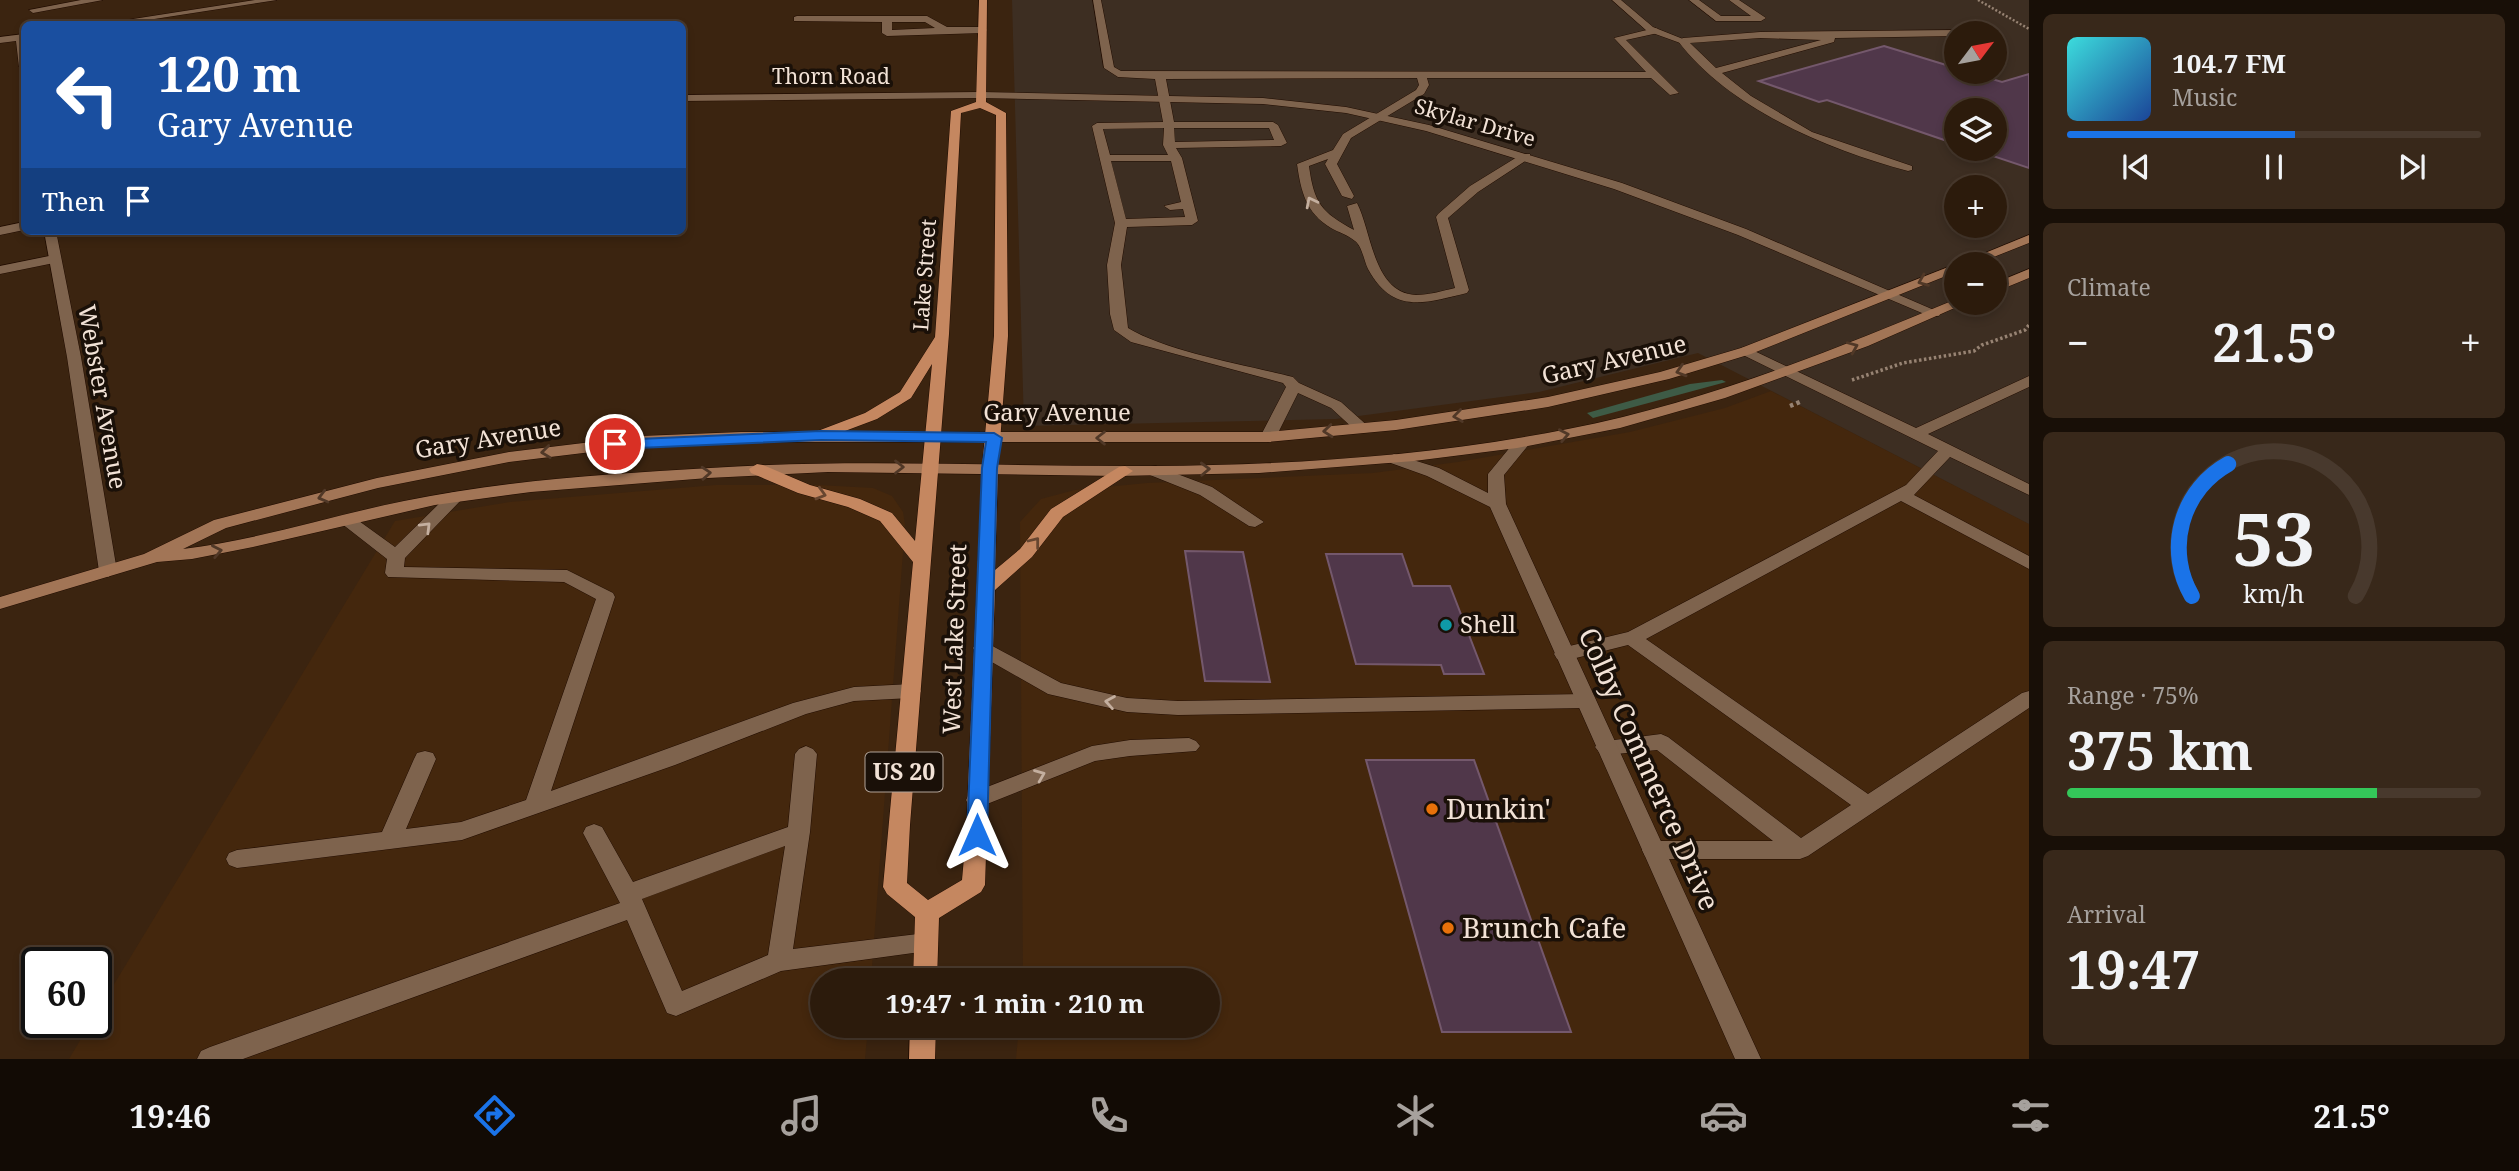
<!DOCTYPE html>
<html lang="en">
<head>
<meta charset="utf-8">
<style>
	:root { --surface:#2c1b0c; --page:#38281a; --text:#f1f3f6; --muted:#a6a19d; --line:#48392d; --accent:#1a73e8 }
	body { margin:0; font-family:"Noto Serif",serif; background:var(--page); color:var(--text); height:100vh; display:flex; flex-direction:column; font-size:26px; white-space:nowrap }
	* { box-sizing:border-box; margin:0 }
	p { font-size:23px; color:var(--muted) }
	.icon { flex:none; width:38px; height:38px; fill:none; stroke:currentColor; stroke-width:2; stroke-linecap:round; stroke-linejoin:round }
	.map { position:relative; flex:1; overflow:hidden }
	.details { display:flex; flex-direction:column; gap:14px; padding:14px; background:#180f07; width:490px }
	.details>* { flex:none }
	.top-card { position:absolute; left:21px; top:21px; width:665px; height:214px; border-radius:10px; box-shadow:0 4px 10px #0003,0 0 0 2px var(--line); background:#1a4fa0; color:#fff; overflow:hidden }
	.needle { width:46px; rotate:58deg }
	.fabs { position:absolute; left:1944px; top:21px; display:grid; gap:14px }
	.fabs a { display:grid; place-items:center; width:63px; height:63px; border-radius:50%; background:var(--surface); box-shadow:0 4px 10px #0003,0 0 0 2px var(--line); font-size:35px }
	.speed { position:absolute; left:21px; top:947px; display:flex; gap:14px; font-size:35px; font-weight:700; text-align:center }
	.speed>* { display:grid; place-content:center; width:91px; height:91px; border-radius:50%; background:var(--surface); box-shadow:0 4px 10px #0003,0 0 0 2px var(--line); line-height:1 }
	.speed .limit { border:4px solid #111; border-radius:10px; background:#fff; color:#111 }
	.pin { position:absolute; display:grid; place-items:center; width:60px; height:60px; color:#fff; margin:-30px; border:4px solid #fff; border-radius:50%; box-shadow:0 2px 7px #0007 }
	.me { position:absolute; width:77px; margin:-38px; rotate:0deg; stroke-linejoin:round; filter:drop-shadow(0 0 5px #0008) }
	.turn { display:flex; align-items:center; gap:24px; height:147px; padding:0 21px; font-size:32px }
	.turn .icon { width:91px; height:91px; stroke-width:2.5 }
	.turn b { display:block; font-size:49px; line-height:60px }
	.then { display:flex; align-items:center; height:66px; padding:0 21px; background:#0003; gap:14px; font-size:26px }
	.big { font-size:52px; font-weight:700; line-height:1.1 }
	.details .widget { flex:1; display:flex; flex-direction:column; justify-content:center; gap:10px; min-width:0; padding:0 24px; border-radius:10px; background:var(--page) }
	.details .dial { align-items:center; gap:0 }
	.dial svg { height:182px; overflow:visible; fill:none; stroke:var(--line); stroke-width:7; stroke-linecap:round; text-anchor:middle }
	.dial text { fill:var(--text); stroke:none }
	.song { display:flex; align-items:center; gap:21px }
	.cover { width:84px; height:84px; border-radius:10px; background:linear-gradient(135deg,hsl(180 70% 55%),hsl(220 70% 35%)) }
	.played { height:7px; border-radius:4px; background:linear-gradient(90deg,var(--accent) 55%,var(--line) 55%) }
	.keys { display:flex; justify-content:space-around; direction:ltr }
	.heat { display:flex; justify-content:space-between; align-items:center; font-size:38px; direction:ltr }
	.charge { height:10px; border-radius:5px; background:linear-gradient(90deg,#34c759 75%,var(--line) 0) }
	.trip { position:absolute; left:810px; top:968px; width:410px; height:70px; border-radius:35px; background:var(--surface); box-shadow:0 4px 10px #0003,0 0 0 2px var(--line); font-weight:700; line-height:70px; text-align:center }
	.menu { display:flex; height:112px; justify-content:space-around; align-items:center; background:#120b05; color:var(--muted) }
	.menu .icon { width:49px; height:49px }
	.menu .selected { color:var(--accent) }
	.menu b { font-size:32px; color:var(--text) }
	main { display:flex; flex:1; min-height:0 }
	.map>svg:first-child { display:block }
	.built { fill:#44270d }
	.industrial { fill:#3d2e22; fill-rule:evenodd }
	.green { fill:#3e5b46 }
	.building { fill:#50374a; stroke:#74586c; stroke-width:2 }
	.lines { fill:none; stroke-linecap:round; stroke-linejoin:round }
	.service-casing { stroke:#210c00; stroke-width:1 }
	.minor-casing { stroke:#210c00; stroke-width:1 }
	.secondary-casing { stroke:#210c00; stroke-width:1 }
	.primary-casing { stroke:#210c00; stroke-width:1 }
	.path-far2 { stroke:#978373; stroke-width:2.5; stroke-dasharray:2 2; stroke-linecap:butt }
	.path-far1 { stroke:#978373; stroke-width:3.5; stroke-dasharray:2.5 2.5; stroke-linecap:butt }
	.path { stroke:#978373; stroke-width:4.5; stroke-dasharray:3.5 3.5; stroke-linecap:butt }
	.service { fill:#7e634d; fill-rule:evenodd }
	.minor { fill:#7e634d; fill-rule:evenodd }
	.secondary { fill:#a27556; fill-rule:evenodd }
	.primary { fill:#c58760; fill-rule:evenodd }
	.oneway { stroke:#c4af9f }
	.oneway2 { stroke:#503827 }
	.oneway3 { stroke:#674630 }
	.route { fill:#1a73e8; stroke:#114b97; stroke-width:2 }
	.culture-dot { fill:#0f9aa8; stroke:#1a1008; stroke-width:2.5 }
	.food-dot { fill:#e8710a; stroke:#1a1008; stroke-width:2.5 }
	.labels { text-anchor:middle; stroke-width:7; stroke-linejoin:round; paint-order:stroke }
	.far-street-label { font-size:21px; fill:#f2e2d6; stroke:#1a1008 }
	.shield { fill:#1a1008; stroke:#b1a398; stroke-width:2 }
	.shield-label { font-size:23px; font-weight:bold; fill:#f2e2d6 }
	.street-label { font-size:24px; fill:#f2e2d6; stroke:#1a1008 }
	.poi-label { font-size:24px; fill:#f2e2d6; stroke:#1a1008; text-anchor:start }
	.near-street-label { font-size:28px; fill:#f2e2d6; stroke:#1a1008 }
	.near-poi-label { font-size:28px; fill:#f2e2d6; stroke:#1a1008; text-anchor:start }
</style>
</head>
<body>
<main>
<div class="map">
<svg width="2029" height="1059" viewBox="0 0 2029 1059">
	<rect width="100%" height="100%" fill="#3b2410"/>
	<!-- built -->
	<g class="built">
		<polygon points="1771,391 2029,524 2029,1059 1016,1059 1019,1026 1208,1026 1208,980 1023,980 1020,522 1041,499 1075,490 1147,483 1373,473 1458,462 1630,432 1725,408"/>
		<polygon points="716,485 818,485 873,488 892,496 903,512 905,525 871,980 822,980 822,1026 868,1026 865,1059 69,1059 91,1022 96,1022 96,1014 395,521 510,502"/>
	</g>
	<!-- industrial -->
	<path class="industrial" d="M1012 0H2029V524L1698 353 1539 392 1336 419 1024 426ZM1956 33H1995V72H1956ZM1956 110H1995V149H1956ZM1956 187H1995V226H1956ZM1956 264H1995V303H1956Z"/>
	<!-- green -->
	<polygon class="green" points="1722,380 1726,382 1593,418 1587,413 1690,384"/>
	<!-- building -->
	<g class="building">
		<polygon points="1884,46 1956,68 1956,72 1968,72 2002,82 2029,74 2029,168 1972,149 1995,149 1995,110 1956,110 1956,144 1827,100 1819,102 1759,81"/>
		<polygon points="1185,551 1243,552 1270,682 1205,681"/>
		<polygon points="1326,554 1402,554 1413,586 1450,586 1484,674 1444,674 1441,665 1356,664"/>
		<polygon points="1366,760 1474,760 1571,1032 1442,1032"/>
	</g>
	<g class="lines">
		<defs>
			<g id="service">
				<polygon points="81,0 103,0 33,13 29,10"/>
				<path d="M1093 0H1101L1114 67 1121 71 1646 72 1614 38 1655 28 1658 29V33L1626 40 1679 93 1670 95 1651 78H1427L1429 85 1424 94 1351 138 1337 164 1354 196 1352 199 1342 196 1325 164 1328 159 1309 166C1314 203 1321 212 1354 230L1347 206 1357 203C1372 232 1373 293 1416 295 1429 295 1442 291 1455 288L1436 217 1438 214 1470 186 1522 154H1530V158L1478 192 1448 218 1469 290 1467 293C1425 303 1393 315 1368 269 1364 261 1362 246 1355 241 1348 235 1338 232 1331 228 1306 213 1301 192 1297 164L1333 150 1343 134 1416 90 1419 85 1417 78 1166 79 1174 122H1273L1278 125 1287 143 1281 146 1176 148 1182 158 1198 221 1192 225 1127 227 1121 265 1128 328C1168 352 1246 365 1293 377L1299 383 1341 402 1370 428 1362 433 1356 431 1331 408 1298 393 1276 437 1268 442 1260 437 1286 387 1283 383 1131 342 1114 330 1110 314 1107 265 1115 223 1092 126 1097 123 1163 122 1155 79 1118 77 1104 68ZM1164 128 1163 145 1168 155H1110L1103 129ZM1174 128H1269L1274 140 1175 142ZM1111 161H1171L1181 202 1164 206 1170 210 1183 209 1185 217 1126 219Z"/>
				<polygon points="1689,0 1699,0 1721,16 1751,16 1729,0 1739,0 1766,18 1761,21 1716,21"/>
				<path d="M797 16H927L947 27H982L987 30 982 33 887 36 882 33V22L794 21V17ZM892 22H925L935 28 892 30Z"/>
				<path d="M1956 30 1961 33 1956 36 1835 38 1834 42 1722 73 1751 96 1812 132 1912 166V170L1908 171C1829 150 1729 109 1678 41L1683 38 1760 32ZM1760 38 1821 40 1716 68 1690 43Z"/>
				<polygon points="54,255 59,256 59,262 0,274 0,266"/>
				<polygon points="1746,347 1916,428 2029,376 2029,387 1928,434 2029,484 2029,495 1950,457 1914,495 2029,556 2029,569 1901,501 1646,639 1868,794 2022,693 2029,691 2029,708 1808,856 1800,859 1653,859 1645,856 1642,850 1645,844 1653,841 1773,841 1657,750 1606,755 1599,752 1595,747 1599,742 1661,734 1668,737 1801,838 1851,805 1628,645 1564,661 1557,659 1554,654 1557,649 1628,632 1906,485 1938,451 1741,354 1739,351 1741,348"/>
				<polygon points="1156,466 1212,487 1264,522 1255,527 1249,526 1200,495 1150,475 1148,471 1150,467"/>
				<polygon points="456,492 464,497 405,558 404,567 567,570 613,593 615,597 551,791 793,703 854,687 911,684 918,686 921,691 918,696 911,698 854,701 806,714 675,765 462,840 237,868 229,865 226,859 229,853 237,850 382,832 414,759 417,753 425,751 433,753 436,759 406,829 461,822 526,800 596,599 564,582 388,577 385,573 387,559 337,520 340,516 352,516 395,547 450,493"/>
				<polygon points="983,641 1061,683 1127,698 1178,701 1586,694 1593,696 1596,701 1593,706 1586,708 1178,715 1127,712 1048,694 976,653 973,648 976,643"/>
				<polygon points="1189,738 1196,741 1200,746 1196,751 1130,756 1095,761 977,808 969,806 966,800 969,794 1092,746 1130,740"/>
				<path d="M806 746 813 749 817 754 810 832 793 949 926 933 935 936 938 943 935 950 781 971 676 1016 667 1013 627 920 243 1059H197L201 1051 210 1047 620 903 583 833 586 827 594 824 602 827 633 882 788 827 795 754 799 749ZM785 846 768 955 682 991 642 899Z"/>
			</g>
			<g id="minor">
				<polygon points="255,0 277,0 122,24 101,24"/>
				<polygon points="1612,0 1621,0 1653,27 1688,41 1683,44 1647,31"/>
				<polygon points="24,34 24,70 19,67 16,41 0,43 0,37"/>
				<polygon points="980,92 1263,98 1346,107 1429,125 1622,183 1746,229 1941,313 1939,316 1929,316 1738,235 1614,189 1426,131 1346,113 1263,104 980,98 682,101 682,95"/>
				<polygon points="24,222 24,230 0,235 0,227"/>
				<polygon points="44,231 56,231 81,357 117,571 108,577 99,571 67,357"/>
				<polygon points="1522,438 1530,443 1504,475 1506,504 1761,1059 1735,1059 1490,507 1427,476 1388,462 1386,459 1394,454 1439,468 1488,493 1488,474 1516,440"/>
			</g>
			<g id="secondary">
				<polygon points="2029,235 2029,243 1976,264 1958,264"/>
				<path d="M1956 264V272L1751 354 1669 379 1548 407 1396 430 1268 442H741L641 446 509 462 378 488 226 528 183 549C258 540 330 516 404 501 505 480 608 474 710 468 858 458 1006 467 1154 466 1292 465 1432 456 1568 429 1702 403 1829 352 1954 300L1966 303 1868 346 1725 398 1620 428 1517 448 1414 461 1259 473 1118 476 828 472 708 478 531 492 435 505 253 547 192 559 157 562 0 609V597L144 554 214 520 377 478 509 452 641 436 741 432H1268L1396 420 1548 397 1660 372 1741 348Z"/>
				<polygon points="2029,269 2029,278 1995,292 1995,283"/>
			</g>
			<g id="primary">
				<path d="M979 0H987L986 102 1006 113 1008 336 998 468 995 570 1020 549 1051 509 1119 467 1125 466 1133 471 1063 517 1032 557 995 590 985 885 981 892 939 918 937 980H913L915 917 887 894 883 887 913 562 880 521 848 507 798 493 751 473 749 469 757 464 763 465 810 485 860 499 892 513 915 541 932 364 911 398 877 419 821 440 813 435 815 432 865 413 900 392 935 337 951 111 976 102ZM980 108 996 115 994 336 982 468 966 835 962 880 928 900 907 883 910 825 949 334 961 113Z"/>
				<polygon points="910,1026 936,1026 935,1059 909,1059"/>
			</g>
		</defs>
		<!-- service casing -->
		<use href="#service" class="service-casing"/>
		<!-- minor casing -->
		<use href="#minor" class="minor-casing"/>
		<!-- secondary casing -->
		<use href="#secondary" class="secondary-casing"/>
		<!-- primary casing -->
		<use href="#primary" class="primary-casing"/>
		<!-- path-far2 -->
		<polyline class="path-far2" points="1978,0 2029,29"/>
		<!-- path-far1 -->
		<polyline class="path-far1" points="1852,380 1903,363 1974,351 1982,345 2025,330 2029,325"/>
		<!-- path -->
		<polyline class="path" points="1790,406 1802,401"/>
		<!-- service -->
		<use href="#service" class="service"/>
		<!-- minor -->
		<use href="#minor" class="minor"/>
		<!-- secondary -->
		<use href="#secondary" class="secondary"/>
		<!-- primary -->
		<use href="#primary" class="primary"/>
	</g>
	<!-- one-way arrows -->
	<defs><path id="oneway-chevron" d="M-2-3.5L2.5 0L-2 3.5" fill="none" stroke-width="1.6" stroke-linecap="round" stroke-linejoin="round" transform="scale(1.75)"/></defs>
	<g class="oneway">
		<use href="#oneway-chevron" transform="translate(1311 202) rotate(-117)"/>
		<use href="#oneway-chevron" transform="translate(426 527) rotate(-45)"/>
		<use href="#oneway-chevron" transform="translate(1110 702) rotate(-170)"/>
		<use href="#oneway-chevron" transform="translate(1040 775) rotate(-22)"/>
	</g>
	<g class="oneway2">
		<use href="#oneway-chevron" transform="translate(1923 281) rotate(158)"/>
		<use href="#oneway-chevron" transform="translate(1853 347) rotate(-23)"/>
		<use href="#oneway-chevron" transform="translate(1681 371) rotate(163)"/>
		<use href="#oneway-chevron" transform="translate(1458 416) rotate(172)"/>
		<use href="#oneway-chevron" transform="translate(1328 431) rotate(175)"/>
		<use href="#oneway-chevron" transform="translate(1564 435) rotate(-11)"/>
		<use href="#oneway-chevron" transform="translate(1101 438) rotate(180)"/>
		<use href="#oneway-chevron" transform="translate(546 452) rotate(173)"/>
		<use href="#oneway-chevron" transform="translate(899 467)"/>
		<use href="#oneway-chevron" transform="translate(1205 469) rotate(-2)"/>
		<use href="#oneway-chevron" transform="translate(706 473) rotate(-4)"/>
		<use href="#oneway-chevron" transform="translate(323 497) rotate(165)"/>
		<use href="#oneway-chevron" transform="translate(217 551) rotate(-11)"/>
	</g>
	<g class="oneway3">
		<use href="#oneway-chevron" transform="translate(821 494) rotate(16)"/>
		<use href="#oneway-chevron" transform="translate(1035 542) rotate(-52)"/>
	</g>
	<!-- route -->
	<polygon class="route" points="821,431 994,433 1002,438 997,468 987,835 984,841 977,843 970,841 967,835 982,468 986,442 821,440 615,449 608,444 615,440"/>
	<!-- markers -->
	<circle class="culture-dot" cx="1446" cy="625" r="7"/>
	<g class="food-dot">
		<circle cx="1432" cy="809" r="7"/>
		<circle cx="1448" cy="928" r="7"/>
	</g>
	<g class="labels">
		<!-- far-street labels -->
		<g class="far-street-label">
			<text x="831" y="84">Thorn Road</text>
			<text transform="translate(1475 123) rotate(16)" y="7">Skylar Drive</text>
			<text transform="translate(925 275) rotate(-86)" y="7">Lake Street</text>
		</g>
		<!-- shield labels -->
		<rect class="shield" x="865.5" y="752.5" width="77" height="39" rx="5"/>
		<g class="shield-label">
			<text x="904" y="780">US 20</text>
		</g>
		<!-- street labels -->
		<g class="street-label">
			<text transform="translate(1614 360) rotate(-13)" y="8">Gary Avenue</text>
			<text transform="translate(102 397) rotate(80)" y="8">Webster Avenue</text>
			<text x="1057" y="421">Gary Avenue</text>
			<text transform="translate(488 439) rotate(-9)" y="8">Gary Avenue</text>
			<text transform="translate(955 639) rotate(-88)" y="8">West Lake Street</text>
		</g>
		<!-- poi labels -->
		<g class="poi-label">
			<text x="1460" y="633">Shell</text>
		</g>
		<!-- near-street labels -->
		<g class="near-street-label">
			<text transform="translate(1649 769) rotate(66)" y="10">Colby Commerce Drive</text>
		</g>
		<!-- near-poi labels -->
		<g class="near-poi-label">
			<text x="1446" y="819">Dunkin'</text>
			<text x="1462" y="938">Brunch Cafe</text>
		</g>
	</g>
</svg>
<div class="fabs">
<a><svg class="needle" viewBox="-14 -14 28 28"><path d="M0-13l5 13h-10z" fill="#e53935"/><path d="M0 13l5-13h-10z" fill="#a6a19d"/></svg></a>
<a><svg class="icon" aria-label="layers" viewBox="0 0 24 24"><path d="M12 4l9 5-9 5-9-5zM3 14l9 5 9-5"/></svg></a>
<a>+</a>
<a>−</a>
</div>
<div class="speed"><div class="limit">60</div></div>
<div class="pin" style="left:615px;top:444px;background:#d93025"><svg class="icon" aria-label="arrive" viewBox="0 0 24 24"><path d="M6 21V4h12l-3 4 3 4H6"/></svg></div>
<svg class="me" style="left:977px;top:835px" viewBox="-20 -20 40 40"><path d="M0-17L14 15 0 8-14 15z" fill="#1a73e8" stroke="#fff" stroke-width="4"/></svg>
<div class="trip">19:47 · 1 min · 210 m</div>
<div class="top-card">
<div class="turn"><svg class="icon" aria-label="left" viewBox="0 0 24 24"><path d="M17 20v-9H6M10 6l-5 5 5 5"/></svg><div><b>120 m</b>Gary Avenue</div></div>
<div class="then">Then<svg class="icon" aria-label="arrive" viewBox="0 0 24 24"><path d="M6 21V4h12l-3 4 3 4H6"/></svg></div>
</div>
</div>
<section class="details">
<div class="widget">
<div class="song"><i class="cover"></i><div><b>104.7 FM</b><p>Music</p></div></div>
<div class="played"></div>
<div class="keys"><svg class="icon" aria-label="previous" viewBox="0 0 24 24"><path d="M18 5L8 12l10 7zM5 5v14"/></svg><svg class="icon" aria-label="pause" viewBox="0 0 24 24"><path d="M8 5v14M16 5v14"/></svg><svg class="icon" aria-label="next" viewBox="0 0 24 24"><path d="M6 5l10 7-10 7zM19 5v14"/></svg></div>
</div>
<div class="widget"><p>Climate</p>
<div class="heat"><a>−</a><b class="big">21.5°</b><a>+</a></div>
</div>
<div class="widget dial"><svg viewBox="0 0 100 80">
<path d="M14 69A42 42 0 1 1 86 69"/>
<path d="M14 69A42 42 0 0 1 30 11" stroke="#1a73e8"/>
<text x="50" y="56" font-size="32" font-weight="700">53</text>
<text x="50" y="72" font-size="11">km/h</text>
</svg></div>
<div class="widget"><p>Range · 75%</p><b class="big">375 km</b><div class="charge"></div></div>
<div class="widget"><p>Arrival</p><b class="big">19:47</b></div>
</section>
</main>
<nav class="menu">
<b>19:46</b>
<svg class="icon selected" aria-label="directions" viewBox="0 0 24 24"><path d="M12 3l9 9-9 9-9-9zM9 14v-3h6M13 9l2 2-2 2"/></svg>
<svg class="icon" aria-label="music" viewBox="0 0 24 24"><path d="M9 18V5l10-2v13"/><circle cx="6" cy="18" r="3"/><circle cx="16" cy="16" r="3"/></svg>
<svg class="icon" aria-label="phone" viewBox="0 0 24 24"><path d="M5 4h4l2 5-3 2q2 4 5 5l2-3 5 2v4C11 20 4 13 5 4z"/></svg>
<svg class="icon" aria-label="climate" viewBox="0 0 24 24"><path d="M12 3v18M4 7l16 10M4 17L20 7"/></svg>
<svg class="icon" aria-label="car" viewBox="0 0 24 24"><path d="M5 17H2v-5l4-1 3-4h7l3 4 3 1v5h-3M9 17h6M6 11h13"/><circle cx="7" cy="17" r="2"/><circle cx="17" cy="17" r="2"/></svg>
<svg class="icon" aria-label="filters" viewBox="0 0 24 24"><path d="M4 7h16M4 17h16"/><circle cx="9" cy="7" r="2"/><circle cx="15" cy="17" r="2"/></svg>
<b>21.5°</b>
</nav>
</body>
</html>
